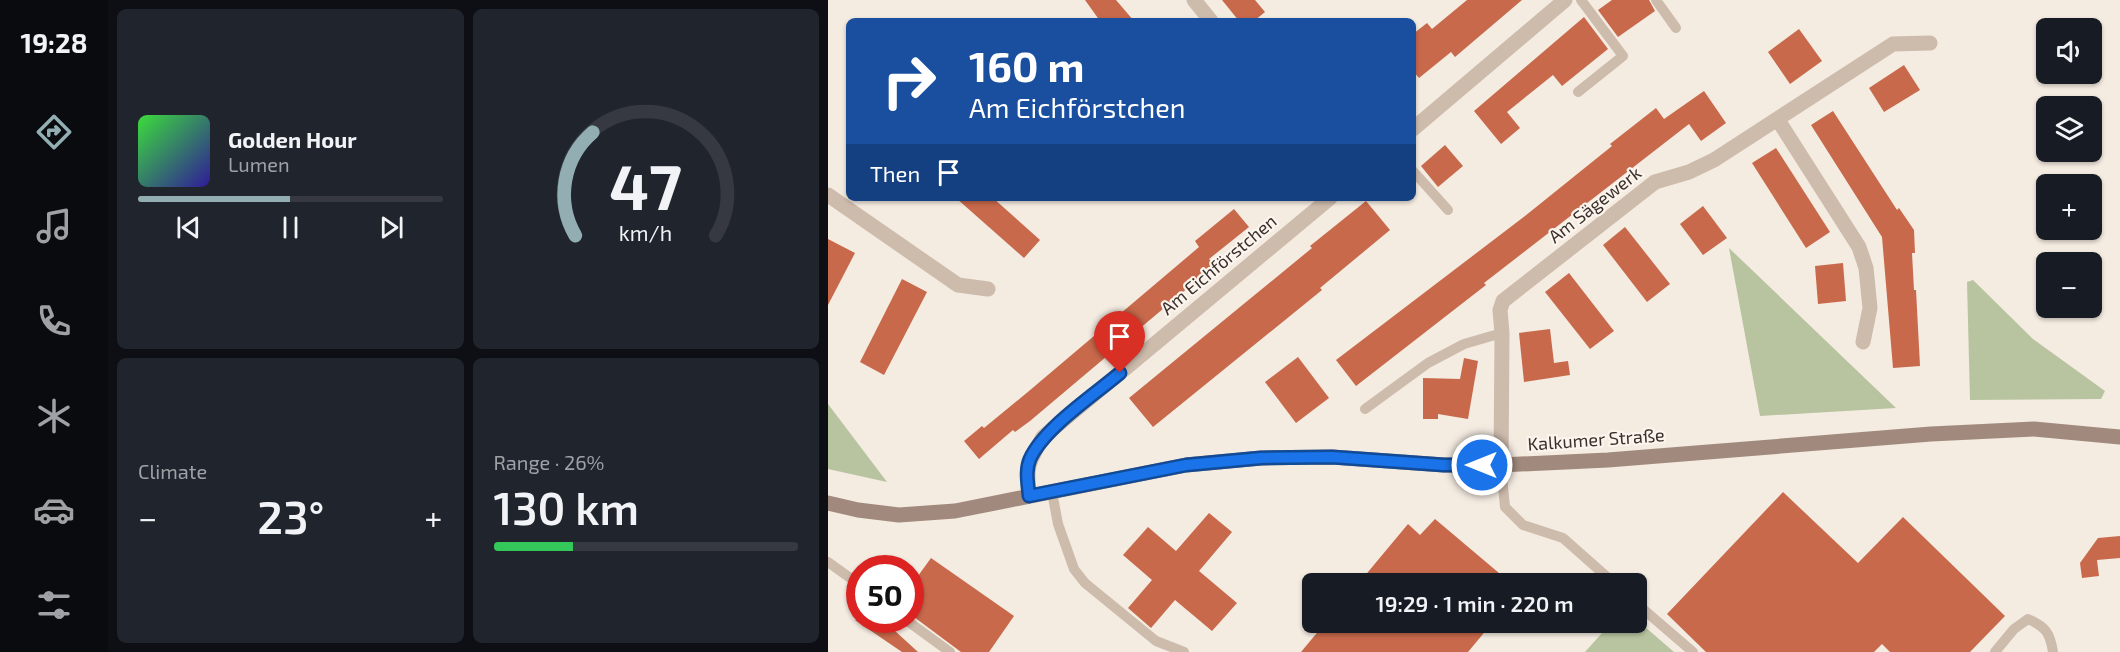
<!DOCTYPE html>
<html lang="en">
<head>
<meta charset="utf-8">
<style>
	:root { --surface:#171b24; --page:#20242c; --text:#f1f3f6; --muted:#9ea1a6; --line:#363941; --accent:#92aeb2 }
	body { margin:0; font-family:"Exo 2",sans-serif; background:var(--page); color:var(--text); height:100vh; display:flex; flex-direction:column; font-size:22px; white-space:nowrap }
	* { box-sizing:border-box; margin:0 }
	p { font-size:20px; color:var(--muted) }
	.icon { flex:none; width:33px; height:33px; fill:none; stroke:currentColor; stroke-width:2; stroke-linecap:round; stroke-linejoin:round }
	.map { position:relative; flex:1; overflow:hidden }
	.side { display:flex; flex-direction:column; gap:9px; padding:9px; background:#0d0f14; width:720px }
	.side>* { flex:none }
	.hud { position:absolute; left:18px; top:18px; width:570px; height:183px; border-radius:9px; box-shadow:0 2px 4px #0004; background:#1a4fa0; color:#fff; overflow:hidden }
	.buttons { position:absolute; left:1208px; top:18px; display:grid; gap:12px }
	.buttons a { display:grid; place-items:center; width:66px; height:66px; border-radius:9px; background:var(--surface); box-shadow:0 2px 4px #0004; font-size:30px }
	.speed { position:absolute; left:18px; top:555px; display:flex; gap:12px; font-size:30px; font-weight:700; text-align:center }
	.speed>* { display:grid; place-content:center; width:78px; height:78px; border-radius:50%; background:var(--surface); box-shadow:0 2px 4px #0004; line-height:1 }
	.speed .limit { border:9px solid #d22; background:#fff; color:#111 }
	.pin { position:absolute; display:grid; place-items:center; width:51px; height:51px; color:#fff; margin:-62px -26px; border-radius:50% 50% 50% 0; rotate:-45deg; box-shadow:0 0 6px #0007 }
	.pin .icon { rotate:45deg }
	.me { position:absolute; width:66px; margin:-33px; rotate:270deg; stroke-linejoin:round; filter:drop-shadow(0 0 4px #0008) }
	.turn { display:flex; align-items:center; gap:21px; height:126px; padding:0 24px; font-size:27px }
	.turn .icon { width:78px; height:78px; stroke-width:2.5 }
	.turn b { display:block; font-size:42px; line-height:51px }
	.then { display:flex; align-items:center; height:57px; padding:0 24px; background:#0003; gap:12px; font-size:22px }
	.big { font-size:45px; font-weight:600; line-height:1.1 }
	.side .card { flex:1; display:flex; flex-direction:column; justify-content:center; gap:9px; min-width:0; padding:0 21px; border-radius:9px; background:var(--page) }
	.side .dial { align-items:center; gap:0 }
	.dial svg { height:156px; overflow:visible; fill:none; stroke:var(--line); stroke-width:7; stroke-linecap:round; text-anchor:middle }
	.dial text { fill:var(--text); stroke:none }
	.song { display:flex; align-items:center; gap:18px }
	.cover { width:72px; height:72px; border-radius:9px; background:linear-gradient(135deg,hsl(120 70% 55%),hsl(250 70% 35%)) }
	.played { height:6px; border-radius:3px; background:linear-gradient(90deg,var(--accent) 50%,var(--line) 50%) }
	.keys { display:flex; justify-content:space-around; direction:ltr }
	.heat { display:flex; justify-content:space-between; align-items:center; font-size:33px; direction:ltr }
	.charge { height:9px; border-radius:4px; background:linear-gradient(90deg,#34c759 26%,var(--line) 0) }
	.side .tiles { flex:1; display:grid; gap:9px; grid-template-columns:repeat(2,1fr) }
	.trip { position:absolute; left:474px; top:573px; width:345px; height:60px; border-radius:9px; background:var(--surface); box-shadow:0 2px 4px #0004; font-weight:600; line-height:60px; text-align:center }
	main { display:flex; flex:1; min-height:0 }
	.tab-bar { display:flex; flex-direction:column; width:108px; justify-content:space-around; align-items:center; background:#090b0e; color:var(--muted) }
	.tab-bar .icon { width:42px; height:42px }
	.tab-bar .current { color:var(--accent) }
	.tab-bar b { font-size:27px; color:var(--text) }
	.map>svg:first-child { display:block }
	.green { fill:#b8c4a0 }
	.building { fill:#c8694b }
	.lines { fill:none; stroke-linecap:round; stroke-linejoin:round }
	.lane { stroke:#cdbbac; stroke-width:10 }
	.street { stroke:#cdbbac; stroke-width:15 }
	.secondary { stroke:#a18a7d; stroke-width:15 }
	.route-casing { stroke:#114b97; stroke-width:15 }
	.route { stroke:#1a73e8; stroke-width:10 }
	.labels { text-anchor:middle; stroke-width:4.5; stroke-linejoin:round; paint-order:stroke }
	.street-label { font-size:18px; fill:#3b302b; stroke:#fbf5ee }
</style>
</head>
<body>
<main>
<nav class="tab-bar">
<b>19:28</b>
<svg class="icon current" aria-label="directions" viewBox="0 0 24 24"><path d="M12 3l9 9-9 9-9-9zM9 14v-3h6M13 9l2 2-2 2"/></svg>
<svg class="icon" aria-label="music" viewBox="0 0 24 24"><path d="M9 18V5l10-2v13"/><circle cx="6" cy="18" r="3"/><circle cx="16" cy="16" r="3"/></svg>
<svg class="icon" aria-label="phone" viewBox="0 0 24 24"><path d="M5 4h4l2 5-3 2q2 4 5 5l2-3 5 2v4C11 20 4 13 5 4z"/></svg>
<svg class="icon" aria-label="climate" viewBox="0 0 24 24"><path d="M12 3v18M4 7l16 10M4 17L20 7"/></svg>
<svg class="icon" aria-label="car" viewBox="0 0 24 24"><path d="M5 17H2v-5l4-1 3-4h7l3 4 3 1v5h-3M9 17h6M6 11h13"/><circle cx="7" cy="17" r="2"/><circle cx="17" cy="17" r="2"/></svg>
<svg class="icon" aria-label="filters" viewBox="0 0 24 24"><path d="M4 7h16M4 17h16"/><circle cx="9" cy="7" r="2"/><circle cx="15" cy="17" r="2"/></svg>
</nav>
<section class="side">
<div class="tiles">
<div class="card">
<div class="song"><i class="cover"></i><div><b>Golden Hour</b><p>Lumen</p></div></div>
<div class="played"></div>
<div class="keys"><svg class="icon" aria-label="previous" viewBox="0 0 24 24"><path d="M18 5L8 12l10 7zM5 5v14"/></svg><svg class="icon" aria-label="pause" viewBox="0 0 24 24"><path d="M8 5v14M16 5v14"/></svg><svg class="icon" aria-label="next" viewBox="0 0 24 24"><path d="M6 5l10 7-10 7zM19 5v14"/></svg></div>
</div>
<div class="card dial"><svg viewBox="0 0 100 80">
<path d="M14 69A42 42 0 1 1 86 69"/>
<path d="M14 69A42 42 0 0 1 23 16" stroke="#92aeb2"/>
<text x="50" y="56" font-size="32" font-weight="700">47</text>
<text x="50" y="72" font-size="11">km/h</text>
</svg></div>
<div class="card"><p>Climate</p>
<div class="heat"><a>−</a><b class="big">23°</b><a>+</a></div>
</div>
<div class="card"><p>Range · 26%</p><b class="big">130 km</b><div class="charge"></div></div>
</div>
</section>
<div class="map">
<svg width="1292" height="652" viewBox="0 0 1292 652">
	<rect width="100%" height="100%" fill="#f4ebe1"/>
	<!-- green -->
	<g class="green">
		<polygon points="901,248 1068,408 932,416"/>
		<polygon points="1145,280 1205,339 1277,391 1273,399 1142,400 1139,282"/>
		<polygon points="0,404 59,482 0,469"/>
		<polygon points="809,620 846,652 757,652 783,623 808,622"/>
	</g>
	<!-- building -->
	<g class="building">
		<polygon points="257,0 288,0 306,21 272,21"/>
		<polygon points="394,0 427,0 437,12 426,21 411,21"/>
		<polygon points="639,0 694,0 627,57 623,52 591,78 585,71 585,34 599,23 604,29"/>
		<polygon points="784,0 821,0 827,11 790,37 770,10"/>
		<polygon points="756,17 780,49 734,86 725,75 679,112 692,128 673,144 646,111"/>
		<polygon points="971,29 994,61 962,84 940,52"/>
		<polygon points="1076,65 1092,90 1056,112 1041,88"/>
		<polygon points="876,91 898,123 873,141 861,124 656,283 658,285 528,386 508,360 697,216 784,146 782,144 828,108 836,119"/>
		<polygon points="1005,111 1069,210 1071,208 1086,230 1087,253 1084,253 1086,290 1088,290 1092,366 1065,368 1054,237 983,125"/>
		<polygon points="617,145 635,166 610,187 593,166"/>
		<polygon points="948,148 1002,232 978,248 924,163"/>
		<polygon points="128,198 165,198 212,240 196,258"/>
		<polygon points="538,201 562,230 492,288 494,290 325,427 301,398 484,248 482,246"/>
		<polygon points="875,206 899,238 875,255 852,224"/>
		<polygon points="406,209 421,227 381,259 387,265 202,421 187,432 185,430 151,459 136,441 154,426 156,428 201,391 351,264 371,247 367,241"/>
		<polygon points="797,227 842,284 819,302 775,245"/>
		<polygon points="0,239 27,253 0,305"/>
		<polygon points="1015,263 1018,301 990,304 987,266"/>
		<polygon points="741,273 786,331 762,349 717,292"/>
		<polygon points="74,279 99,292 56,375 32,362"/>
		<polygon points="722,329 726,363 740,361 742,375 696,382 691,333"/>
		<polygon points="470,357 501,398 468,423 437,382"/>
		<polygon points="636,358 650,361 640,419 610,414 610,419 595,419 595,378 632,379"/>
		<polygon points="955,492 1030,563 1075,517 1177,616 1142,652 1062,652 1054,644 1046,652 878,652 839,614"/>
		<polygon points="381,513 404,532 371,571 409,603 384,631 347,600 323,628 300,608 324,580 295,555 320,527 348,551"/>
		<polygon points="607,519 684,584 530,584 580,524 592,535"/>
		<polygon points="1292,536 1292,558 1269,560 1271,576 1254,578 1252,563 1270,538"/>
		<polygon points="103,558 186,616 161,652 133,652 82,614 82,587"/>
		<polygon points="27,620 55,620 90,652 74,652"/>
		<polygon points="498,622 665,622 640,652 473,652"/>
	</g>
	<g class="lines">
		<!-- lane -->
		<g class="lane">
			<polyline points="828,0 848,28"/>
			<polyline points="750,92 795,56 753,0"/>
			<polyline points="585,171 620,210"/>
			<polyline points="537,409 600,363 636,344 674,333"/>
			<polyline points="673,465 677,507 695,525 735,538 787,584"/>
			<polyline points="224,492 230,524 246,569 257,583 328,641 356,652"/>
			<polyline points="0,562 32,585"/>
			<polyline points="808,603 865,652"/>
			<polyline points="78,620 122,652"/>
			<path d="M1167 652 1186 629 1200 619C1218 627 1222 633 1225 652"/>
		</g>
		<!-- street -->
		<g class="street">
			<polyline points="366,0 383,21"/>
			<polyline points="950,120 1031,247 1038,268 1042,308 1035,342"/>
			<polyline points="585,129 737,0"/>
			<polyline points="0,195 130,285 160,289"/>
			<polyline points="673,465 674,333 672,310 675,301 827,182 861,172 886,160 1065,44 1102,43"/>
			<path d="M201 496C198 466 200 463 215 437L502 198"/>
		</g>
		<!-- secondary -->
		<polyline class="secondary" points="0,503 30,510 71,515 127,511 358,465 433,458 504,457 616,465 673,465 780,460 1103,434 1206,429 1292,437"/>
	</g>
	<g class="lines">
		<defs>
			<path id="route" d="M292 373C266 395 216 428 202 459 197 471 200 483 201 496L358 465 433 458 504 457 616 465H654"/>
		</defs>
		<!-- route casing -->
		<use href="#route" class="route-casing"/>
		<!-- route -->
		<use href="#route" class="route"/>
	</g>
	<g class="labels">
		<!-- street labels -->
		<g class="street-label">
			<text transform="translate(767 205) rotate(-38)" y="6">Am Sägewerk</text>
			<text transform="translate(391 265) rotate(-40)" y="6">Am Eichförstchen</text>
			<text transform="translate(768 440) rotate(-4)" y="6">Kalkumer Straße</text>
		</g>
	</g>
</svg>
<div class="buttons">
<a><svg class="icon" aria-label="sound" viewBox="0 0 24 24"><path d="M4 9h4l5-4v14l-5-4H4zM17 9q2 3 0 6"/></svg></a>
<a><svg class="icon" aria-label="layers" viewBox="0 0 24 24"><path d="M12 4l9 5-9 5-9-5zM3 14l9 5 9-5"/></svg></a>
<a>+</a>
<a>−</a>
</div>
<div class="speed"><div class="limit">50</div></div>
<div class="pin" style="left:292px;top:373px;background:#d93025"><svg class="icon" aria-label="arrive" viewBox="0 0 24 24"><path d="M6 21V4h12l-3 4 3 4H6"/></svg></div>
<svg class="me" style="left:654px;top:465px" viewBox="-20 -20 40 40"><circle r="17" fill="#1a73e8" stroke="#fff" stroke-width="3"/><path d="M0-11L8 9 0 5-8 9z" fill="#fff"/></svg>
<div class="trip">19:29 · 1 min · 220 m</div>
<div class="hud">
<div class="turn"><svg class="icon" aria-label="right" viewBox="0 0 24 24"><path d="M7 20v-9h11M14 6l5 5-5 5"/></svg><div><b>160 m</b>Am Eichförstchen</div></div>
<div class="then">Then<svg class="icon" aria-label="arrive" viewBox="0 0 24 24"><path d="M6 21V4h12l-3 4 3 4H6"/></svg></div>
</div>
</div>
</main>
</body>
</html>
